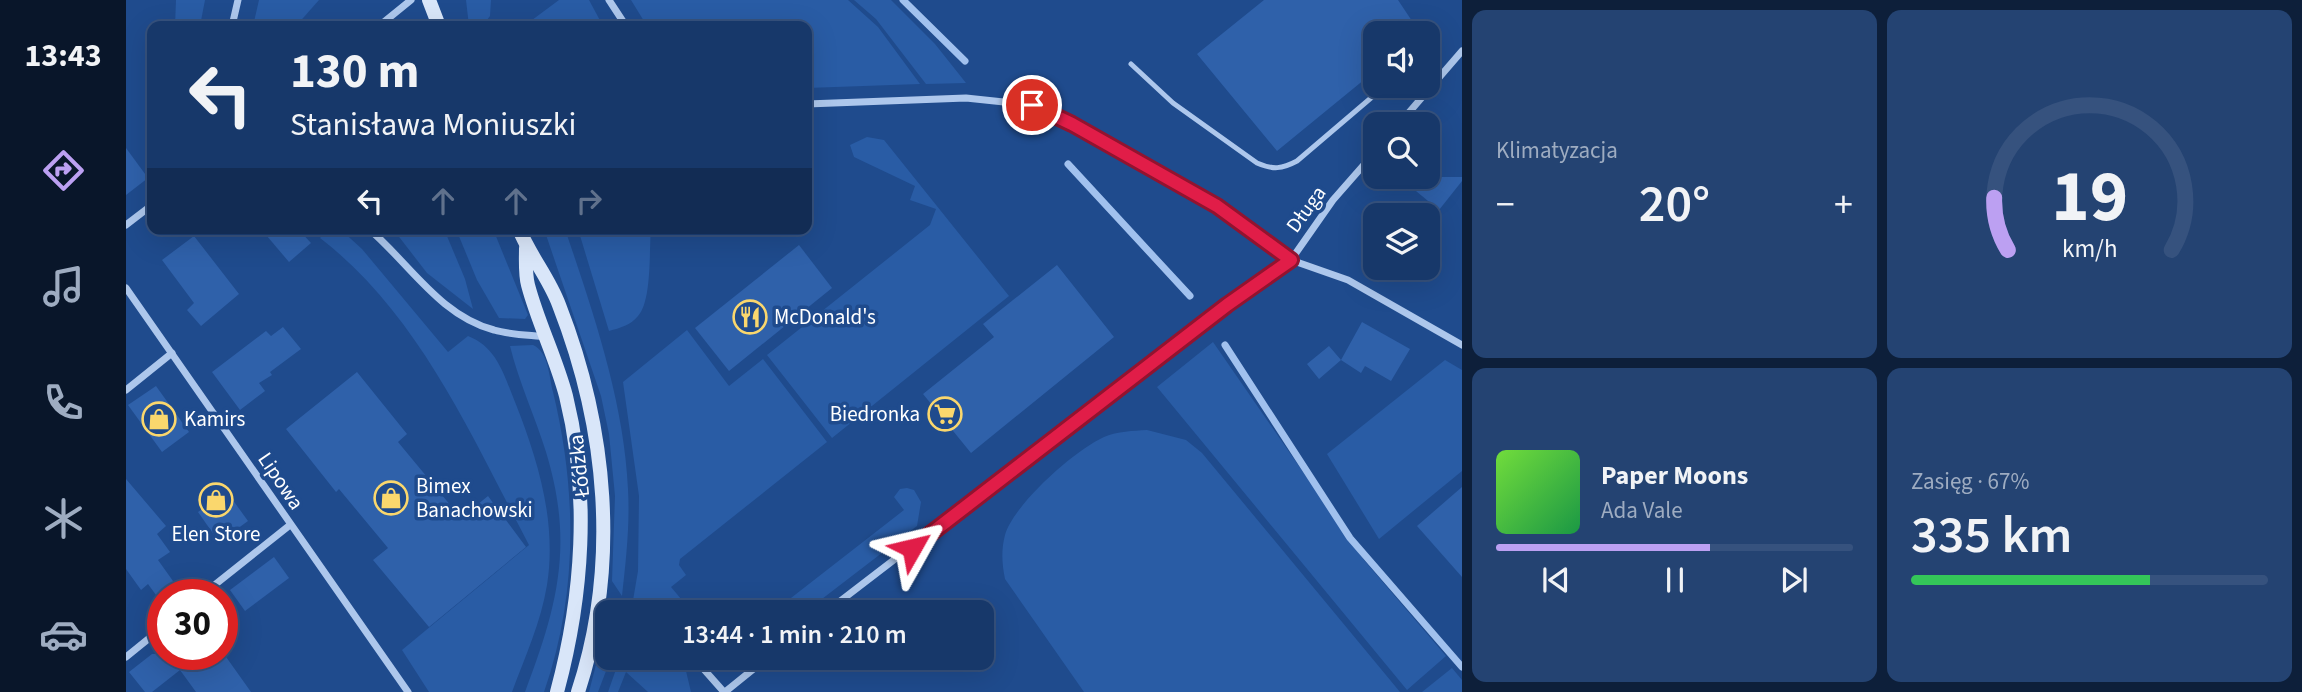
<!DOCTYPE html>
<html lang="pl">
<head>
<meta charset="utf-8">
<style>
	:root { --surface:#17386a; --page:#244372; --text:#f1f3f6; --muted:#9eacc1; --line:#36527e; --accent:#bca0f2 }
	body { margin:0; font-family:"Source Sans 3",sans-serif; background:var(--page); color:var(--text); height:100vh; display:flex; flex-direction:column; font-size:26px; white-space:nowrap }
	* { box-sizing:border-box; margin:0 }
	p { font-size:23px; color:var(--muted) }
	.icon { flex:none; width:38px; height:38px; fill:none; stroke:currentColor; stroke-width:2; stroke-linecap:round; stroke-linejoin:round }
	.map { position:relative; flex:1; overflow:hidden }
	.side { display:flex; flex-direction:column; gap:10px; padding:10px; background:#0d1f3a; width:840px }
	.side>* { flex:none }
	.guide { position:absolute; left:21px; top:21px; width:665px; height:214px; border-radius:14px; box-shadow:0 7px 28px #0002,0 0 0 2px var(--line); background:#17386a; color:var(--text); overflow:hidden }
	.fabs { position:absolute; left:1237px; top:21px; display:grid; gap:14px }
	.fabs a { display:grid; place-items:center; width:77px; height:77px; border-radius:14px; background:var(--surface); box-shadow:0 7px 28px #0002,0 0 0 2px var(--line); font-size:35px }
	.speed { position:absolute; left:21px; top:579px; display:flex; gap:14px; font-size:35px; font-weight:700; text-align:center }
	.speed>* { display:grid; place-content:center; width:91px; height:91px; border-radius:50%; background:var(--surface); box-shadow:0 7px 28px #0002,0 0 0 2px var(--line); line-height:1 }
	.speed .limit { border:10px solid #d22; background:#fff; color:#111 }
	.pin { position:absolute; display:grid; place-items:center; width:60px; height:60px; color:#fff; margin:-30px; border:4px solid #fff; border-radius:50%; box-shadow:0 2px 7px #0007 }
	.me { position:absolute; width:77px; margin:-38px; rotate:53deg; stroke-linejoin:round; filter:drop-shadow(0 0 5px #0008) }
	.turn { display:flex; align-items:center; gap:24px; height:147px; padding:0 28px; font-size:32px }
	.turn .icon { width:91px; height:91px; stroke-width:2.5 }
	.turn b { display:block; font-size:49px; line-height:60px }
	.lanes { display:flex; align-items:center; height:66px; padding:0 28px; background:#0003; justify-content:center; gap:35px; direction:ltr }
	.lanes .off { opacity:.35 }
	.big { font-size:52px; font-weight:600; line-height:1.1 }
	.side .tile { flex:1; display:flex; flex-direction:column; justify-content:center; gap:10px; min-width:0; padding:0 24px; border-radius:14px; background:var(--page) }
	.side .dial { align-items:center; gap:0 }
	.dial svg { height:182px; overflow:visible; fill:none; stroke:var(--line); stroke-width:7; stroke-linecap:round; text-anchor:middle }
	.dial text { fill:var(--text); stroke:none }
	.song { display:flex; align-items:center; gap:21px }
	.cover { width:84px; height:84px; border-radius:10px; background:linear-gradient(135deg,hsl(100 70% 55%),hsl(140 70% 35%)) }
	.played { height:7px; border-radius:4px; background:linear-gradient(90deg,var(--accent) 60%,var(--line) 60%) }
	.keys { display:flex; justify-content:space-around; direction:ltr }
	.heat { display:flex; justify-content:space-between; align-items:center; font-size:38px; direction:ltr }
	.charge { height:10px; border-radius:5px; background:linear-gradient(90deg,#34c759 67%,var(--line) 0) }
	.side .tiles { flex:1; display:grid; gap:10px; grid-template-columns:repeat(2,1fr) }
	.trip { position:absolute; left:469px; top:600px; width:399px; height:70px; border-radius:14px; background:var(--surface); box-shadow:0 7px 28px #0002,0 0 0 2px var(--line); font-weight:600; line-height:70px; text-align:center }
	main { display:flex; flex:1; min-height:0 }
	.menu { display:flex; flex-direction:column; width:126px; justify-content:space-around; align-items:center; background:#09162a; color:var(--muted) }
	.menu .icon { width:49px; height:49px }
	.menu .current { color:var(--accent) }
	.menu b { font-size:32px; color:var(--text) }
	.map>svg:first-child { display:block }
	.green { fill:#295ca5 }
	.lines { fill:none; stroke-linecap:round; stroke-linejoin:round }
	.stream { stroke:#a1c1ee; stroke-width:7 }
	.building { fill:#2f61aa }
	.lane { stroke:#adc7ec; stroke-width:5 }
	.street { stroke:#adc7ec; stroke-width:7 }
	.secondary { stroke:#d9e6f9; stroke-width:14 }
	.route-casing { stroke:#92132f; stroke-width:18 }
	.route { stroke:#e11d48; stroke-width:12 }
	.labels { text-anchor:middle; stroke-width:7; stroke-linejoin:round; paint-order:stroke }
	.street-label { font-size:21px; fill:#fff; stroke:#1f4b8d }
	.poi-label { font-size:21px; fill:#fff; stroke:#1f4b8d; text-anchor:start }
</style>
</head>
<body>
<main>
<nav class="menu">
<b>13:43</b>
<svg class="icon current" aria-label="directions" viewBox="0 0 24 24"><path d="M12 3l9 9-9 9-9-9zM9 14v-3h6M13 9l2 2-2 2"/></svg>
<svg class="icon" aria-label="music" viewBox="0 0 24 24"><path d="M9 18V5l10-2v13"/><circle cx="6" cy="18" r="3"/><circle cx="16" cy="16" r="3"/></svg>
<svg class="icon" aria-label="phone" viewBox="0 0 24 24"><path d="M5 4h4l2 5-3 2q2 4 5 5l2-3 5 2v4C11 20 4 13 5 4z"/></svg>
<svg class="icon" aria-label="climate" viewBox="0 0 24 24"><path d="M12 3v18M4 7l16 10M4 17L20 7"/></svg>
<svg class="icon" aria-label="car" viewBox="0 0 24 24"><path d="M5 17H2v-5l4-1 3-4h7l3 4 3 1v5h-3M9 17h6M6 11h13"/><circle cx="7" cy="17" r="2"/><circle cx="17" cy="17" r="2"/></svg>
</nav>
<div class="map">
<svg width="1336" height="692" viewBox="0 0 1336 692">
	<rect width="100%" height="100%" fill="#1f4b8d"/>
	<!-- green -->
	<g class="green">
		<polygon points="50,0 79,0 74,26 49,26"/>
		<polygon points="133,0 193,0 170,26 127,26"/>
		<polygon points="340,0 365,0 364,16 358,24 343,26"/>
		<polygon points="433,0 463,0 477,26 398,26"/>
		<polygon points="505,0 722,0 752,27 794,84 681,88 681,26 521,26"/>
		<polygon points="728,0 765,0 809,44 840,83 800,84 750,19"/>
		<polygon points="741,137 758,140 883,296 706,438 641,355 804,225 810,209 784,200 789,186 728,157 724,145"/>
		<path d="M203 229H214L236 249 322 352 342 336C371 347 378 375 389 402 412 460 431 522 421 585 415 622 399 657 386 692H303L276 650 403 545C346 437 293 314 194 238Z"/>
		<polygon points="267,229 318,229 339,279 347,309 301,273"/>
		<polygon points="330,229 367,229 402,315 399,319 373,318 351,280"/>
		<path d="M418 229H439C467 312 498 401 502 489 504 525 500 560 496 596L486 581 489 496 483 434 475 396Z"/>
		<path d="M452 229H525C523 250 526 301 512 316 505 325 494 328 483 331Z"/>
		<polygon points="561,330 603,386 637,359 701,442 554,559 553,565 560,575 545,587 566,612 505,612 512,571 513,496 497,382"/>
		<polygon points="1087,342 1238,560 1320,656 1281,690 1031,387"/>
		<path d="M407 345C423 352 423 377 427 392 451 491 452 595 418 692H399C432 605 448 544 420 452 409 416 393 383 384 346Z"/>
		<polygon points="1319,360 1336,370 1336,471 1253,539 1201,454"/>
		<path d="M1021 430 1060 440 1076 453 1274 692H958L879 579C876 564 875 550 879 535 888 504 949 450 978 437 992 431 1007 431 1021 430Z"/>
		<polygon points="781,488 788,490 795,502 791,526 679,612 647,612 778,510 768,497 774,489"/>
		<polygon points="481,641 481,658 485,658 472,692 463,692 475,645"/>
		<polygon points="494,658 539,658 560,671 565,692 522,692 500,672 492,692 482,692"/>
		<polygon points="1326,668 1336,680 1336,692 1296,692"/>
	</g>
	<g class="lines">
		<!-- stream -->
		<g class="stream">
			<polyline points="777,0 839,61"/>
			<polyline points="942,164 1064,296"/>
			<polyline points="1099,345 1224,538 1336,667"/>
		</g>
	</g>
	<!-- building -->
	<g class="building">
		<polygon points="1138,0 1272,0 1294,33 1250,33 1250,70 1151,151 1071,54"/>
		<polygon points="0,148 22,178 0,195"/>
		<polygon points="1273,177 1336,177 1336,181 1313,210"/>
		<polygon points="135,229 172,229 185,243 163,262"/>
		<polygon points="68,236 113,294 75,326 61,310 68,303 36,260"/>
		<polygon points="673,245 706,288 603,371 569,328"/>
		<polygon points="931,265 988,337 845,453 797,394 868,337 857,324"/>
		<polygon points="1236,322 1284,349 1265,381 1239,366 1235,373 1215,360 1193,379 1181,364 1203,346 1215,360"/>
		<polygon points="157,327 175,349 144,372 146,375 133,383 139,391 114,410 86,372 140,331 145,336"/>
		<polygon points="231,372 281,434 272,442 335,518 362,496 400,547 303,627 247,560 262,548 213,489 210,492 160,429"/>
		<polygon points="30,386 63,432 36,452 2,405"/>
		<polygon points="0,479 40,526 31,534 44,552 32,560 57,595 30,595 22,584 15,590 0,569"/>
		<polygon points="1336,487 1336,577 1291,526"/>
		<polygon points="101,492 122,521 93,542 72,512"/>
		<polygon points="148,557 163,578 119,611 104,590"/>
		<polygon points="26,654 98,654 125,692 70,692 54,670 26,692 19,692 3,672"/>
	</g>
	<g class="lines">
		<!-- lane -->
		<g class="lane">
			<path d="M1005 64 1047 103 1131 163C1147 170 1156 169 1171 161L1259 86"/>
			<polyline points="1290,86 1300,93"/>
		</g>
		<!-- street -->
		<g class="street">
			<polyline points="483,0 500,26"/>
			<polyline points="106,26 112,0"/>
			<polyline points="253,26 285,0"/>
			<polyline points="681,104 840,98 906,105 946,124 1091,206 1165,260 1222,280 1336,345"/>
			<polyline points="1273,124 1336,51"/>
			<polyline points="0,225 26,205"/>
			<path d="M243 229C283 263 314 316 368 330 385 335 404 335 421 337"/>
			<polyline points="0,288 282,692"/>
			<polyline points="0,390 46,353"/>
			<polyline points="76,595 164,525"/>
			<polyline points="700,612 1100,305 1165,260 1207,200 1250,151"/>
			<polyline points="0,657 37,627"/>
			<polyline points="561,658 574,665 598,692"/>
			<polyline points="599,692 641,658"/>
		</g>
		<!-- secondary -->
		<g class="secondary">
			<polyline points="303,0 313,26"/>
			<path d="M393 229C404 256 423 278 433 305 481 428 494 564 452 692"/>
			<path d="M400 248C400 259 399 274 402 285 412 323 430 358 440 396 464 493 457 596 431 692"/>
		</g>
	</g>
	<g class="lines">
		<defs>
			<polyline id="route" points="786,548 1101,305 1165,260 1091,206 946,124 906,105"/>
		</defs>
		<!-- route casing -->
		<use href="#route" class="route-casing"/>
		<!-- route -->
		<use href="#route" class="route"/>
	</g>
	<!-- icons -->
	<defs>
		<symbol id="restaurant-ring" viewBox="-11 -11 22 22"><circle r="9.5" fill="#1f4b8d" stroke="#fad76d" stroke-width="1.5"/><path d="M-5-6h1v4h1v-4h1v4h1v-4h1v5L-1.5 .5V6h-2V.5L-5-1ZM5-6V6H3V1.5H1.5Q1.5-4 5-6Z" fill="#fad76d"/></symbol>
		<symbol id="supermarket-ring" viewBox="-11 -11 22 22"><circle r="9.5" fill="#1f4b8d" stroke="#fad76d" stroke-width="1.5"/><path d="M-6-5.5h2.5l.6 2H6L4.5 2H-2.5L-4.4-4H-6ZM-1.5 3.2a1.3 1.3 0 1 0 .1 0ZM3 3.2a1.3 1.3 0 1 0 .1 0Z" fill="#fad76d"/></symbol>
		<symbol id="shop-ring" viewBox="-11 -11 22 22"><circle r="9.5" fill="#1f4b8d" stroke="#fad76d" stroke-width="1.5"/><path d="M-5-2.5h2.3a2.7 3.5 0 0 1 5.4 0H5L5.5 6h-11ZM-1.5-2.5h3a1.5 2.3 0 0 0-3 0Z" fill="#fad76d"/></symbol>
	</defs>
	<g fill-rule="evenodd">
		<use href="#restaurant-ring" x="605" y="298" width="38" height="38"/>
		<use href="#supermarket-ring" x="800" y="395" width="38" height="38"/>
		<use href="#shop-ring" x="14" y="400" width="38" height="38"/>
		<use href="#shop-ring" x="246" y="479" width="38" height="38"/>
		<use href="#shop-ring" x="71" y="481" width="38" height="38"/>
	</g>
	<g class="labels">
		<!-- street labels -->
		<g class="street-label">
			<text transform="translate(1180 209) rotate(-54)" y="7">Długa</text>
			<text transform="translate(453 466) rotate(-96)" y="7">Łódzka</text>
			<text transform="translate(155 481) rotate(56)" y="7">Lipowa</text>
		</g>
		<!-- poi labels -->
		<g class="poi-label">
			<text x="648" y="324">McDonald's</text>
			<text x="794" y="421" text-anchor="end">Biedronka</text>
			<text x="58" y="426">Kamirs</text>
			<text x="290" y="493">Bimex<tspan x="290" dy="24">Banachowski</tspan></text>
			<text x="90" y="541" text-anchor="middle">Elen Store</text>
		</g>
	</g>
</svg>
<div class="fabs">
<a><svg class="icon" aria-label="sound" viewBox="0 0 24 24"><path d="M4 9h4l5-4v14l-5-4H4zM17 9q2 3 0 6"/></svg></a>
<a><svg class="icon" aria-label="search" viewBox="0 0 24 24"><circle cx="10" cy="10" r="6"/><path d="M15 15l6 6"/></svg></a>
<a><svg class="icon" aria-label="layers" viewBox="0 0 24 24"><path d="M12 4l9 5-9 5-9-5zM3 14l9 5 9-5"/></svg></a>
</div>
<div class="speed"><div class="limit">30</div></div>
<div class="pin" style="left:906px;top:105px;background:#d93025"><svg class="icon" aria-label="arrive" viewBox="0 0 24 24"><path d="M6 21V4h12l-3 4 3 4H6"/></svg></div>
<svg class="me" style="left:786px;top:548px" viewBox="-20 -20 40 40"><path d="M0-17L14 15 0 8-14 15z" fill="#e11d48" stroke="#fff" stroke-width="4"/></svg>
<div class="trip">13:44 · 1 min · 210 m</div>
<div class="guide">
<div class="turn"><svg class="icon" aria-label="left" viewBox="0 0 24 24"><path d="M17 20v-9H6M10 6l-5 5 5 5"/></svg><div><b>130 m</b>Stanisława Moniuszki</div></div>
<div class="lanes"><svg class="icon" aria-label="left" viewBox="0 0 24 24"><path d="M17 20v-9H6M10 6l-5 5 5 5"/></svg><svg class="icon off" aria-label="ahead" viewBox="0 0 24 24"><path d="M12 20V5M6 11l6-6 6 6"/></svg><svg class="icon off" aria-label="ahead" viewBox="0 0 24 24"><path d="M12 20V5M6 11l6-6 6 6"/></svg><svg class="icon off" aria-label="right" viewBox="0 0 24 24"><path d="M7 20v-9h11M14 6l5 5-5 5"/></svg></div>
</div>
</div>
<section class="side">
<div class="tiles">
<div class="tile"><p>Klimatyzacja</p>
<div class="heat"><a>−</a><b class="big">20°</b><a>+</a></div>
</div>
<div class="tile dial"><svg viewBox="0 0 100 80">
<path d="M14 69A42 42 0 1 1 86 69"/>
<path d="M14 69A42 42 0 0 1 8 46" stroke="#bca0f2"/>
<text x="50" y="56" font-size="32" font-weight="700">19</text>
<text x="50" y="72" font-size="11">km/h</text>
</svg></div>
<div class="tile">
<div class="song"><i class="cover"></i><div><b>Paper Moons</b><p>Ada Vale</p></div></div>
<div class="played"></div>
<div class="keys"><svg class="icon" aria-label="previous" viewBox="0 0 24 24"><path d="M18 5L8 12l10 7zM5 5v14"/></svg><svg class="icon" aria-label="pause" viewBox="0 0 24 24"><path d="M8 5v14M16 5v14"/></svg><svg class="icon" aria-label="next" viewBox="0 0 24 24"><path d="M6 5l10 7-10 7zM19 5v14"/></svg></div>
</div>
<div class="tile"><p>Zasięg · 67%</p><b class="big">335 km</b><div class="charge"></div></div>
</div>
</section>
</main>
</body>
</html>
